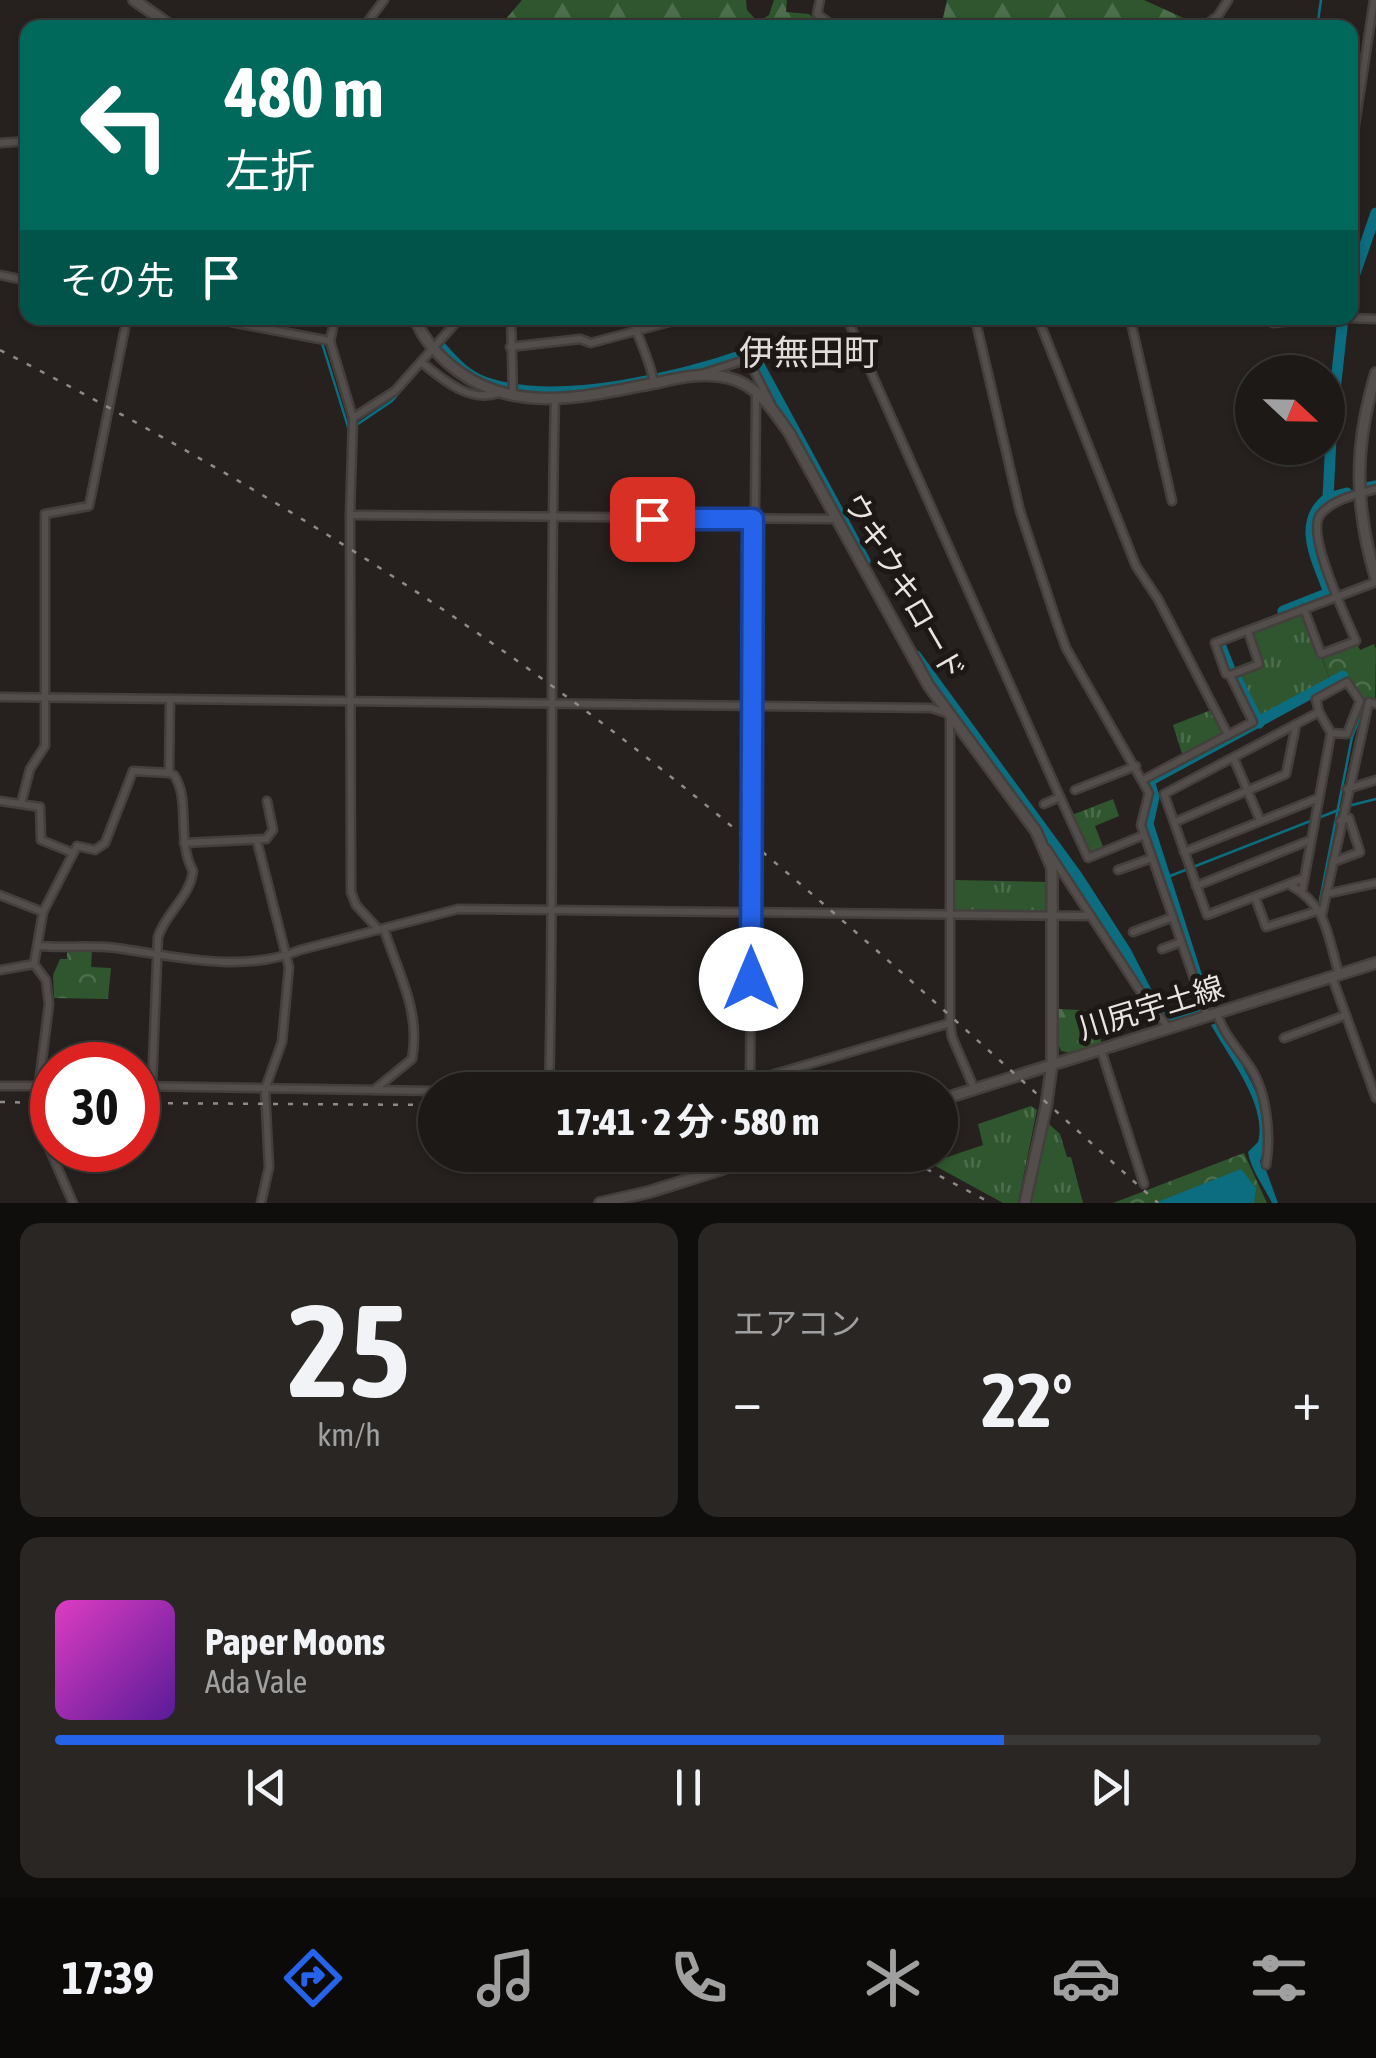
<!DOCTYPE html>
<html lang="ja">
<head>
<meta charset="utf-8">
<style>
	:root { --surface:#1c1917; --page:#292624; --text:#f1f3f6; --muted:#a0a0a1; --line:#3a3836; --accent:#2563eb }
	body { margin:0; font-family:"Asap Condensed","Noto Sans JP",sans-serif; background:var(--page); color:var(--text); height:100vh; display:flex; flex-direction:column; font-size:38px; white-space:nowrap }
	* { box-sizing:border-box; margin:0 }
	p { font-size:32px; color:var(--muted) }
	.icon { flex:none; width:55px; height:55px; fill:none; stroke:currentColor; stroke-width:2; stroke-linecap:round; stroke-linejoin:round }
	.map { position:relative; height:1203px; overflow:hidden }
	.drawer { display:flex; flex-direction:column; gap:20px; padding:20px; background:#0f0e0d; flex:1 }
	.drawer>* { flex:none }
	.guide { position:absolute; left:20px; top:20px; width:1338px; height:305px; border-radius:20px; box-shadow:0 2px 8px #0004,0 0 0 2px var(--line); background:#00695c; color:#fff; overflow:hidden }
	.needle { width:65px; rotate:112deg }
	.fabs { position:absolute; left:1235px; top:355px; display:grid; gap:20px }
	.fabs a { display:grid; place-items:center; width:110px; height:110px; border-radius:50%; background:var(--surface); box-shadow:0 2px 8px #0004,0 0 0 2px var(--line); font-size:50px }
	.speed { position:absolute; left:30px; top:1042px; display:flex; gap:20px; font-size:50px; font-weight:700; text-align:center }
	.speed>* { display:grid; place-content:center; width:130px; height:130px; border-radius:50%; background:var(--surface); box-shadow:0 2px 8px #0004,0 0 0 2px var(--line); line-height:1 }
	.speed .limit { border:15px solid #d22; background:#fff; color:#111 }
	.pin { position:absolute; display:grid; place-items:center; width:85px; height:85px; color:#fff; margin:-42px; border-radius:20px; box-shadow:0 5px 15px #0006 }
	.me { position:absolute; width:110px; margin:-55px; rotate:0deg; stroke-linejoin:round; filter:drop-shadow(0 0 8px #0008) }
	.turn { display:flex; align-items:center; gap:35px; height:210px; padding:0 40px; font-size:45px }
	.turn .icon { width:130px; height:130px; stroke-width:2.5 }
	.turn b { display:block; font-size:70px; line-height:85px }
	.then { display:flex; align-items:center; height:95px; padding:0 40px; background:#0003; gap:20px; font-size:38px }
	.big { font-size:75px; font-weight:700; line-height:1.1 }
	.drawer .tile { flex:1; display:flex; flex-direction:column; justify-content:center; gap:15px; min-width:0; padding:0 35px; border-radius:20px; background:var(--page) }
	.drawer .dial { align-items:center; gap:0 }
	.dial b { font-size:130px; line-height:1 }
	.song { display:flex; align-items:center; gap:30px }
	.cover { width:120px; height:120px; border-radius:15px; background:linear-gradient(135deg,hsl(310 70% 55%),hsl(270 70% 35%)) }
	.played { height:10px; border-radius:5px; background:linear-gradient(90deg,var(--accent) 75%,var(--line) 75%) }
	.keys { display:flex; justify-content:space-around; direction:ltr }
	.heat { display:flex; justify-content:space-between; align-items:center; font-size:55px; direction:ltr }
	.drawer .tiles { flex:1; display:grid; gap:20px; grid-template-columns:1fr 1fr }
	.tile:last-child { grid-column:span 2 }
	.trip { position:absolute; left:418px; top:1072px; width:540px; height:100px; border-radius:50px; background:var(--surface); box-shadow:0 2px 8px #0004,0 0 0 2px var(--line); font-weight:700; line-height:100px; text-align:center }
	.tabs { display:flex; height:160px; justify-content:space-around; align-items:center; background:#0b0a09; color:var(--muted) }
	.tabs .icon { width:70px; height:70px }
	.tabs .selected { color:var(--accent) }
	.tabs b { font-size:45px; color:var(--text) }
	.map>svg:first-child { display:block }
	.grass { fill:url(#grass-tufts) }
	.forest { fill:url(#forest-firs) }
	.park { fill:url(#park-crowns) }
	.water { fill:#0c6d80 }
	.lines { fill:none; stroke-linecap:round; stroke-linejoin:round }
	.stream { stroke:#0c6d80; stroke-width:2.5 }
	.river { stroke:#0c6d80; stroke-width:11 }
	.street-casing { stroke:#433f3d; stroke-width:11 }
	.secondary-casing { stroke:#433f3d; stroke-width:14 }
	.street { stroke:#534e4b; stroke-width:6 }
	.secondary { stroke:#534e4b; stroke-width:9 }
	.rail { stroke:#908b89; stroke-width:2.5; stroke-dasharray:5 10; stroke-linecap:butt }
	.route-casing { stroke:#184099; stroke-width:25 }
	.route { stroke:#2563eb; stroke-width:18 }
	.labels { text-anchor:middle; stroke-width:10; stroke-linejoin:round; paint-order:stroke }
	.street-label { font-size:30px; fill:#e8e4e2; stroke:#1d1816 }
	.quarter-label { font-size:35px; fill:#e2dcd8; stroke:#1d1816 }
</style>
</head>
<body>
<div class="map">
<svg width="1376" height="1203" viewBox="0 0 1376 1203">
	<defs>
		<pattern id="grass-tufts" width="24" height="20" patternUnits="userSpaceOnUse" patternTransform="scale(2.5)"><rect width="24" height="20" fill="#2f562e"/><path d="M3 7l-1-3M5 7V3M7 7l1-3M15 17l-1-3M17 17v-4M19 17l1-3" fill="none" stroke="#4d6e4c"/></pattern>
		<pattern id="forest-firs" width="22" height="20" patternUnits="userSpaceOnUse" patternTransform="scale(2.5)"><rect width="22" height="20" fill="#2f562e"/><path d="M5 1l3.5 6h-7zM16 11l3.5 6h-7z" fill="#4d6e4c"/></pattern>
		<pattern id="park-crowns" width="20" height="18" patternUnits="userSpaceOnUse" patternTransform="scale(2.5)"><rect width="20" height="18" fill="#2f562e"/><path d="M2 6a3 3 0 1 1 6 0M12 15a3 3 0 1 1 6 0" fill="none" stroke="#4d6e4c"/></pattern>
	</defs>
	<rect width="100%" height="100%" fill="#26211f"/>
	<!-- grass -->
	<g class="grass">
		<polygon points="1304,609 1330,680 1260,718 1236,673 1259,663 1248,631"/>
		<polygon points="1211,710 1224,735 1183,757 1173,725"/>
		<polygon points="1113,799 1119,816 1095,826 1104,849 1089,855 1072,815"/>
		<polygon points="954,880 1048,882 1051,914 953,911"/>
		<polygon points="1031,1106 1037,1110 1018,1203 1003,1203 930,1163 983,1145 978,1124"/>
		<polygon points="1049,1124 1060,1134 1067,1157 1071,1157 1083,1203 1031,1203"/>
	</g>
	<!-- forest -->
	<g class="forest">
		<polygon points="522,0 746,0 747,10 758,22 769,15 774,0 787,0 786,12 809,14 824,27 499,27"/>
		<polygon points="947,0 1144,0 1190,21 1177,28 941,27"/>
		<polygon points="1059,1009 1099,1011 1101,1043 1070,1053 1061,1051 1058,1043"/>
	</g>
	<!-- park -->
	<g class="park">
		<polygon points="1356,641 1360,650 1374,644 1376,649 1375,702 1360,701 1343,674 1330,680 1321,654"/>
		<polygon points="92,950 91,967 111,968 108,999 54,998 53,975 60,959 67,959 67,951"/>
		<polygon points="1244,1153 1267,1203 1113,1203"/>
	</g>
	<!-- water -->
	<g class="water">
		<path d="M1217 1023C1242 1068 1278 1108 1260 1162L1266 1170 1278 1203H1272C1264 1187 1250 1168 1248 1152L1258 1142C1268 1105 1228 1056 1211 1025Z"/>
		<polygon points="1241,1169 1256,1188 1254,1203 1155,1203"/>
	</g>
	<g class="lines">
		<!-- stream -->
		<g class="stream">
			<polyline points="1317,28 1321,0"/>
			<polyline points="322,343 349,430 392,401 422,366"/>
			<polyline points="1348,806 1376,799"/>
			<polyline points="1165,878 1341,809"/>
			<polyline points="1320,900 1352,737 1365,703"/>
		</g>
		<!-- river -->
		<g class="river">
			<polyline points="1350,288 1376,213"/>
			<path d="M439 345C453 361 466 376 487 383 559 407 682 377 752 352L865 561"/>
			<polyline points="1366,488 1376,486"/>
			<polyline points="1328,498 1347,493"/>
			<path d="M1283 611 1326 594 1328 590C1317 559 1296 523 1328 498L1332 418 1343 318"/>
			<polyline points="1221,647 1231,672"/>
			<polyline points="916,656 1077,876 1126,952 1150,999 1172,1020 1201,1010"/>
			<polyline points="1236,678 1259,723"/>
			<polyline points="1203,996 1148,824 1154,797 1149,781 1343,676"/>
		</g>
		<defs>
			<g id="street">
				<polyline points="820,0 817,14 836,28"/>
				<polyline points="363,28 384,0"/>
				<polyline points="1202,28 1218,16 1228,0"/>
				<polyline points="1353,138 1374,0"/>
				<polyline points="0,143 28,141"/>
				<polyline points="0,275 28,281"/>
				<polyline points="210,318 330,341"/>
				<polyline points="335,318 330,341 353,418 350,515 351,892 356,905 379,930"/>
				<polyline points="511,318 513,395"/>
				<path d="M632 318C639 341 650 359 654 383"/>
				<polyline points="847,318 1060,797"/>
				<polyline points="975,318 1020,511 1057,623 1066,648 1149,793 1141,825 1207,1016"/>
				<polyline points="1038,318 1136,566 1158,599 1228,735 1143,780"/>
				<polyline points="1130,318 1172,501"/>
				<polyline points="1267,318 1273,323 1324,318"/>
				<polyline points="1349,318 1376,319"/>
				<polyline points="510,347 580,339 591,343 684,318"/>
				<path d="M421 362C444 380 468 403 499 393"/>
				<polyline points="704,373 748,359 771,404"/>
				<polyline points="353,418 395,391 460,318"/>
				<polyline points="350,515 835,519"/>
				<path d="M1304 609 1321 654 1356 641C1346 618 1306 535 1320 515 1332 499 1358 494 1376 489"/>
				<polyline points="1230,675 1226,674 1215,643 1376,582"/>
				<polyline points="0,697 931,708 950,714 950,1023 952,1037 974,1088"/>
				<polyline points="1319,712 1316,699 1347,682 1360,701 1347,734 1331,733"/>
				<polyline points="1228,735 1253,722 1230,675 1259,664 1248,631"/>
				<polyline points="1234,759 1260,820"/>
				<polyline points="1347,789 1376,780"/>
				<polyline points="1075,790 1136,766"/>
				<polyline points="0,801 40,807 41,840 73,853"/>
				<polyline points="21,804 30,769 45,746 45,514 89,506 127,318"/>
				<polyline points="1044,804 1060,797 1088,858 1144,835"/>
				<polyline points="1175,822 1286,774 1296,725"/>
				<polyline points="257,841 289,967 282,1042 265,1089 269,1167 261,1203"/>
				<polyline points="184,843 266,839 273,830 267,801"/>
				<polyline points="1047,849 1148,1003 1169,1028"/>
				<polyline points="1184,852 1316,799"/>
				<polyline points="1333,862 1360,852 1349,818 1340,821"/>
				<polyline points="1118,870 1152,858"/>
				<path d="M1290 885C1328 906 1327 935 1339 974"/>
				<polyline points="1196,886 1308,841"/>
				<polyline points="1302,891 1331,733 1319,712 1164,794 1207,915 1304,878"/>
				<polyline points="1326,894 1376,883"/>
				<polyline points="0,895 43,912"/>
				<polyline points="1255,897 1266,927 1320,910"/>
				<polyline points="1322,914 1367,710 1369,702 1376,704"/>
				<polyline points="1133,932 1173,917"/>
				<path d="M38 946C63 948 90 945 116 948 175 956 243 974 300 950L458 909 1091 916"/>
				<polyline points="1162,949 1181,942"/>
				<polyline points="0,970 34,964"/>
				<polyline points="1332,977 1376,1098"/>
				<path d="M1217 1014C1224 1035 1238 1049 1250 1067 1267 1092 1271 1136 1266 1165"/>
				<polyline points="1284,1038 1346,1015"/>
				<polyline points="1101,1050 1144,1184"/>
				<polyline points="750,1079 756,393"/>
				<polyline points="0,1086 52,1086"/>
				<polyline points="138,1086 435,1091"/>
				<path d="M152 1086 158 937C166 912 190 897 193 871 176 840 191 800 174 775L169 773"/>
				<path d="M374 1090 412 1059C421 1011 398 973 384 929"/>
				<path d="M549 1090C555 860 549 630 555 399"/>
				<polyline points="720,1090 950,1023"/>
				<polyline points="73,1203 35,1116 49,1004 46,980 34,964 43,912 77,846 95,850 105,843 133,771 169,773 170,699"/>
			</g>
			<g id="secondary">
				<polyline points="134,0 174,28"/>
				<path d="M415 318C423 339 439 357 458 371 518 416 592 395 660 382 682 377 706 372 729 378 758 385 774 411 790 434L929 686 1036 831 1052 868V1064L1046 1107 1025 1203"/>
				<path d="M1376 373C1354 446 1354 505 1376 579"/>
				<polyline points="940,1100 1376,963"/>
				<polyline points="600,1203 649,1192 767,1155"/>
			</g>
		</defs>
		<!-- street casing -->
		<use href="#street" class="street-casing"/>
		<!-- secondary casing -->
		<use href="#secondary" class="secondary-casing"/>
		<!-- street -->
		<use href="#street" class="street"/>
		<!-- secondary -->
		<use href="#secondary" class="secondary"/>
		<!-- rail -->
		<g class="rail">
			<path d="M0 350C216 461 423 586 615 733 805 879 980 1044 1158 1203"/>
			<polyline points="0,1102 52,1103"/>
			<polyline points="138,1103 435,1105"/>
			<polyline points="900,1155 991,1203"/>
		</g>
	</g>
	<g class="lines">
		<defs>
			<polyline id="route" points="652,519 753,519 751,979"/>
		</defs>
		<!-- route casing -->
		<use href="#route" class="route-casing"/>
		<!-- route -->
		<use href="#route" class="route"/>
	</g>
	<g class="labels">
		<!-- street labels -->
		<g class="street-label">
			<text transform="translate(904 587) rotate(60)" y="10">ウキウキロード</text>
			<text transform="translate(1151 1008) rotate(-17)" y="10">川尻宇土線</text>
		</g>
		<!-- quarter labels -->
		<g class="quarter-label">
			<text x="809" y="365">伊無田町</text>
		</g>
	</g>
</svg>
<div class="fabs">
<a><svg class="needle" viewBox="-14 -14 28 28"><path d="M0-13l5 13h-10z" fill="#e53935"/><path d="M0 13l5-13h-10z" fill="#a0a0a1"/></svg></a>
</div>
<div class="speed"><div class="limit">30</div></div>
<div class="pin" style="left:652px;top:519px;background:#d93025"><svg class="icon" aria-label="arrive" viewBox="0 0 24 24"><path d="M6 21V4h12l-3 4 3 4H6"/></svg></div>
<svg class="me" style="left:751px;top:979px" viewBox="-20 -20 40 40"><circle r="19" fill="#fff"/><path d="M0-13L10 11 0 6-10 11z" fill="#2563eb"/></svg>
<div class="trip">17:41 · 2 分 · 580 m</div>
<div class="guide">
<div class="turn"><svg class="icon" aria-label="left" viewBox="0 0 24 24"><path d="M17 20v-9H6M10 6l-5 5 5 5"/></svg><div><b>480 m</b>左折</div></div>
<div class="then">その先<svg class="icon" aria-label="arrive" viewBox="0 0 24 24"><path d="M6 21V4h12l-3 4 3 4H6"/></svg></div>
</div>
</div>
<section class="drawer">
<div class="tiles">
<div class="tile dial"><b>25</b><p>km/h</p></div>
<div class="tile"><p>エアコン</p>
<div class="heat"><a>−</a><b class="big">22°</b><a>+</a></div>
</div>
<div class="tile">
<div class="song"><i class="cover"></i><div><b>Paper Moons</b><p>Ada Vale</p></div></div>
<div class="played"></div>
<div class="keys"><svg class="icon" aria-label="previous" viewBox="0 0 24 24"><path d="M18 5L8 12l10 7zM5 5v14"/></svg><svg class="icon" aria-label="pause" viewBox="0 0 24 24"><path d="M8 5v14M16 5v14"/></svg><svg class="icon" aria-label="next" viewBox="0 0 24 24"><path d="M6 5l10 7-10 7zM19 5v14"/></svg></div>
</div>
</div>
</section>
<nav class="tabs">
<b>17:39</b>
<svg class="icon selected" aria-label="directions" viewBox="0 0 24 24"><path d="M12 3l9 9-9 9-9-9zM9 14v-3h6M13 9l2 2-2 2"/></svg>
<svg class="icon" aria-label="music" viewBox="0 0 24 24"><path d="M9 18V5l10-2v13"/><circle cx="6" cy="18" r="3"/><circle cx="16" cy="16" r="3"/></svg>
<svg class="icon" aria-label="phone" viewBox="0 0 24 24"><path d="M5 4h4l2 5-3 2q2 4 5 5l2-3 5 2v4C11 20 4 13 5 4z"/></svg>
<svg class="icon" aria-label="climate" viewBox="0 0 24 24"><path d="M12 3v18M4 7l16 10M4 17L20 7"/></svg>
<svg class="icon" aria-label="car" viewBox="0 0 24 24"><path d="M5 17H2v-5l4-1 3-4h7l3 4 3 1v5h-3M9 17h6M6 11h13"/><circle cx="7" cy="17" r="2"/><circle cx="17" cy="17" r="2"/></svg>
<svg class="icon" aria-label="filters" viewBox="0 0 24 24"><path d="M4 7h16M4 17h16"/><circle cx="9" cy="7" r="2"/><circle cx="15" cy="17" r="2"/></svg>
</nav>
</body>
</html>
